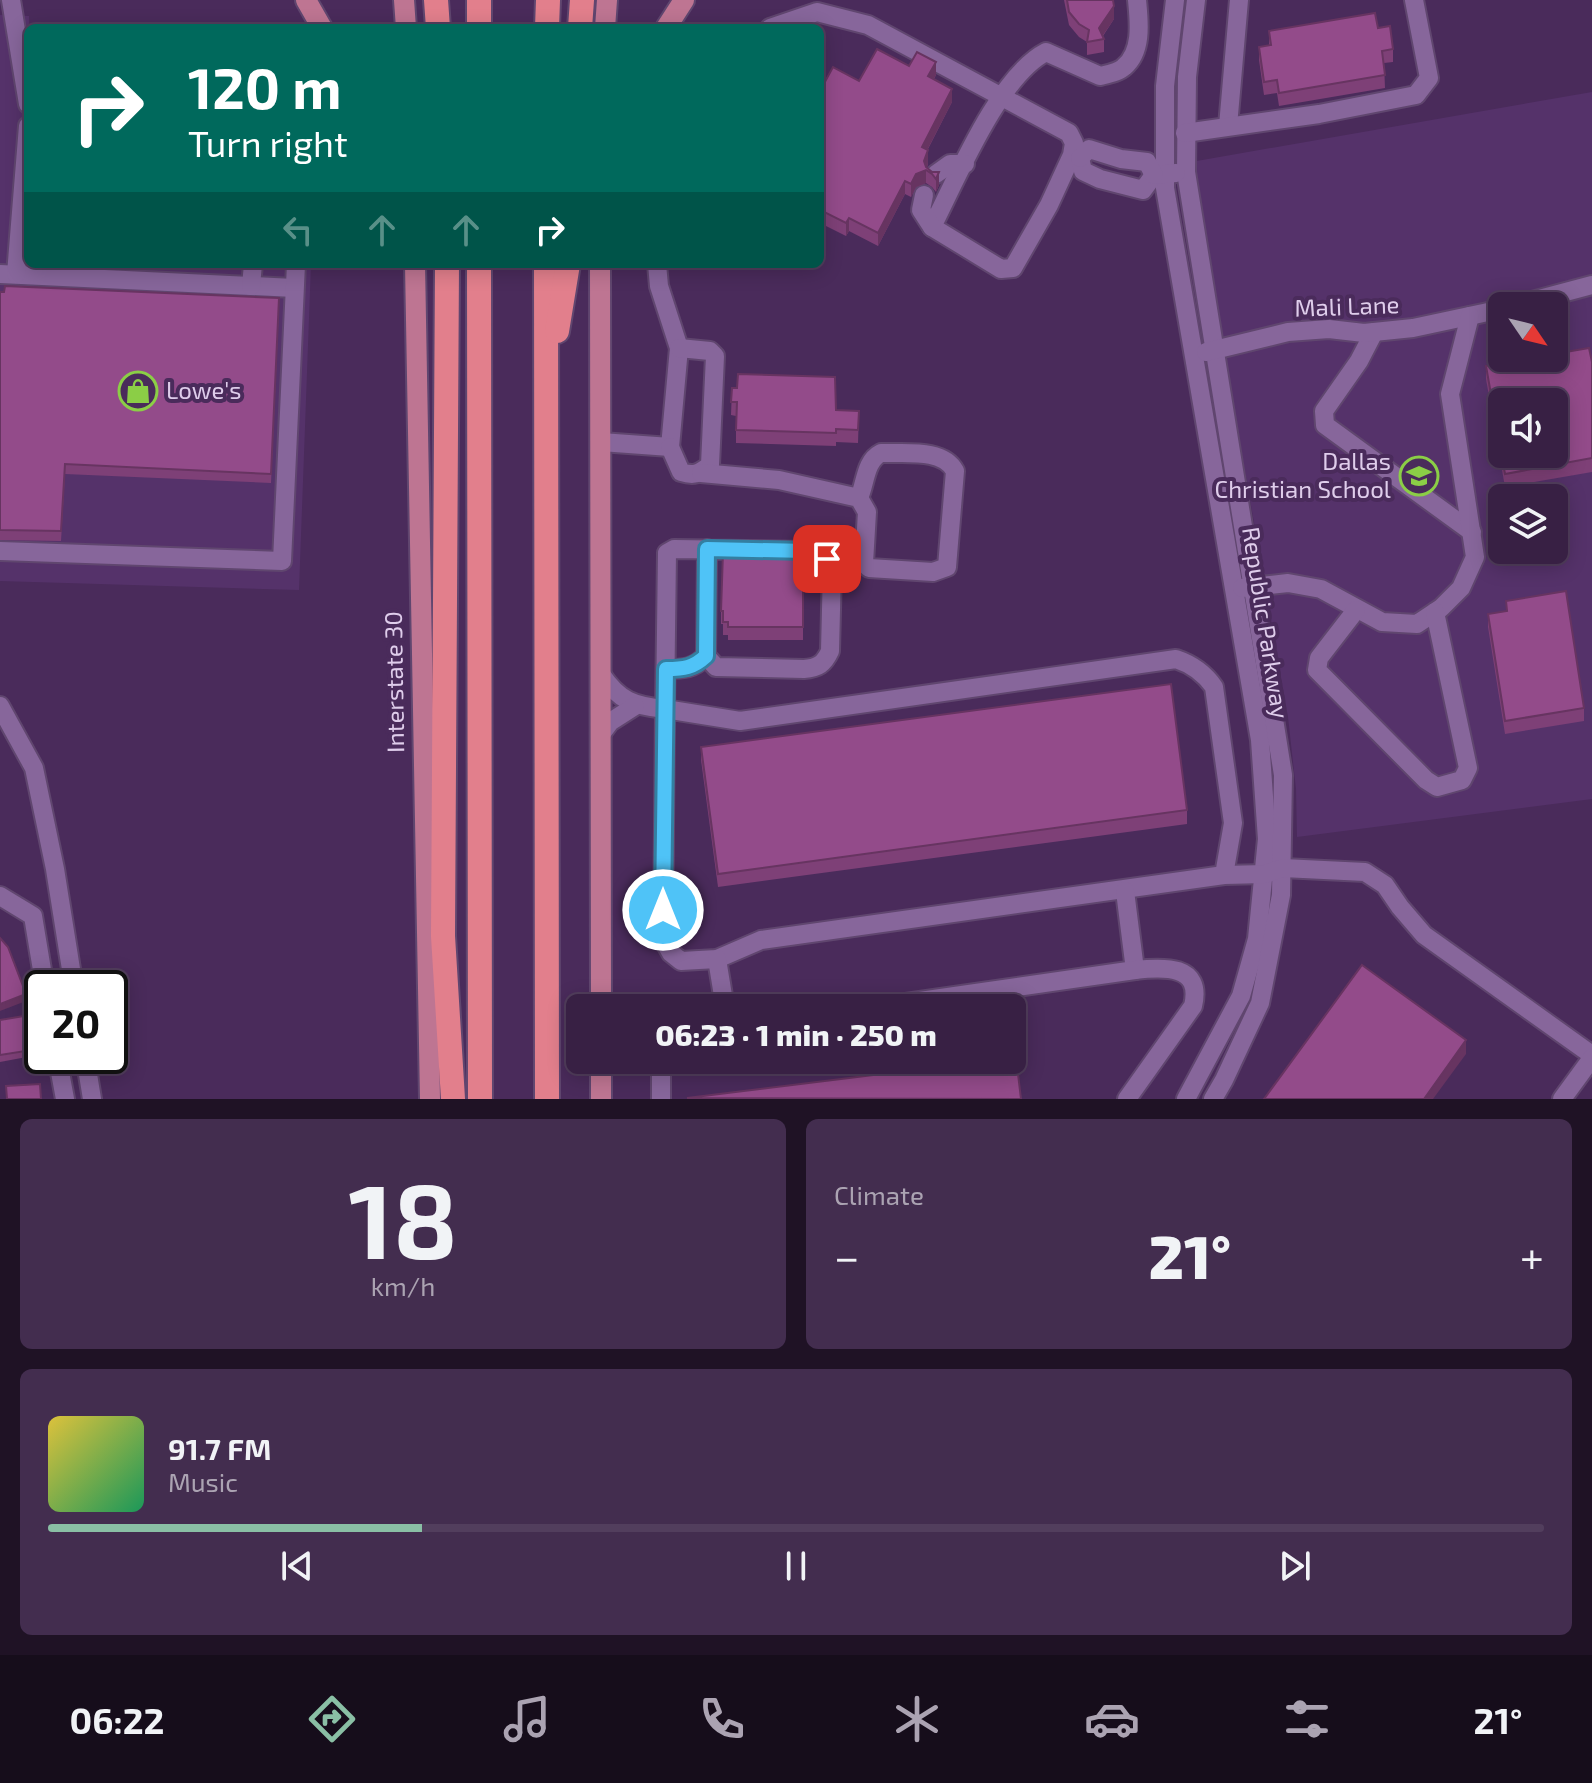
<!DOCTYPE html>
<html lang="en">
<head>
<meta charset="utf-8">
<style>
	:root { --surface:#382044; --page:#432d4f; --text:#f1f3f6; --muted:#aba3b2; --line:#523e5d; --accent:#8abfa5 }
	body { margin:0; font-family:"Exo 2",sans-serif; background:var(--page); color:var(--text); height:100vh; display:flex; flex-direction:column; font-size:30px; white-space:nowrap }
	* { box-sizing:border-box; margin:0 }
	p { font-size:26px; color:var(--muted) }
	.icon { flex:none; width:44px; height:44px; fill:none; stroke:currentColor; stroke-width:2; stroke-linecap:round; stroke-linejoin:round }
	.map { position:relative; height:1099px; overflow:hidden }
	.details { display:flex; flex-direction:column; gap:20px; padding:20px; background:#1f1225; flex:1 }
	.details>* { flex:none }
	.banner { position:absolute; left:24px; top:24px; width:800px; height:244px; border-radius:12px; box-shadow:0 4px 20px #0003,0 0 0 2px var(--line); background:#00695c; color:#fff; overflow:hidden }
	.needle { width:52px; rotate:125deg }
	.buttons { position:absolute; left:1488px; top:292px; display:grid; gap:16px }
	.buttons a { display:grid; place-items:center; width:80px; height:80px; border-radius:12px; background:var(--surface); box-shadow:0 4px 20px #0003,0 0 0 2px var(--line); font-size:40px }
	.speed { position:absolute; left:24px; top:970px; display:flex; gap:16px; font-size:40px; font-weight:700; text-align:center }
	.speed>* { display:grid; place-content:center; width:104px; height:104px; border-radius:50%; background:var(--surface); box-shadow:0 4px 20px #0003,0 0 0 2px var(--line); line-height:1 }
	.speed .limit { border:4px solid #111; border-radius:12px; background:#fff; color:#111 }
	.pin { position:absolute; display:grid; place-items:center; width:68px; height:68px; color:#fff; margin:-34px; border-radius:16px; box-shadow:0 4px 12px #0006 }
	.me { position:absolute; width:88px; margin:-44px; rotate:0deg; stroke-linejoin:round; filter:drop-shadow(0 0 6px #0008) }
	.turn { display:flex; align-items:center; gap:28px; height:168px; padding:0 32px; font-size:36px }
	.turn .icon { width:104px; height:104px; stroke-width:2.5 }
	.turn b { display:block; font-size:56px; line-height:68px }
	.lanes { display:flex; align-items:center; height:76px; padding:0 32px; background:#0003; justify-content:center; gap:40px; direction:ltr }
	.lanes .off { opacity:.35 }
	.big { font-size:60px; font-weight:800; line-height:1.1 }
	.details .widget { flex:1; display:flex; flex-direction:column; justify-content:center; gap:12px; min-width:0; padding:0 28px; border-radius:12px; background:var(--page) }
	.details .dial { align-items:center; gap:0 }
	.dial b { font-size:104px; line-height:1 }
	.song { display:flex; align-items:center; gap:24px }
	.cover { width:96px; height:96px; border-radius:12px; background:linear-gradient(135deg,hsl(50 70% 55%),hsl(150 70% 35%)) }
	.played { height:8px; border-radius:4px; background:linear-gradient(90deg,var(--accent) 25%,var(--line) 25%) }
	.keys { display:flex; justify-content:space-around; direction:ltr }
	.heat { display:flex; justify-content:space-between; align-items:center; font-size:44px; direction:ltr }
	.details .tiles { flex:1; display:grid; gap:20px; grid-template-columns:1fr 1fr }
	.widget:last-child { grid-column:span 2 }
	.trip { position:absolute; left:566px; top:994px; width:460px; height:80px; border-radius:12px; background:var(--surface); box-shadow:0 4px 20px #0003,0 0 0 2px var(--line); font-weight:800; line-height:80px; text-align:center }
	.tabs { display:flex; height:128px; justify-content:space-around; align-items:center; background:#160d1b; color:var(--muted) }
	.tabs .icon { width:56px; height:56px }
	.tabs .selected { color:var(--accent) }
	.tabs b { font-size:36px; color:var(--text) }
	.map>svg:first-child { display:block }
	.built { fill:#55326a; fill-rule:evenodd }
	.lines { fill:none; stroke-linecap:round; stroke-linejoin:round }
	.minor-casing { stroke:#60466f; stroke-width:22 }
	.major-casing { stroke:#60466f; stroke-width:24 }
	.highway-casing { stroke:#60466f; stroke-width:28 }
	.minor { stroke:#87669b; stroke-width:18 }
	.major { stroke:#be7592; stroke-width:20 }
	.highway { stroke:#e27f8c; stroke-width:24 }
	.wall { fill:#7e4077 }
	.shaded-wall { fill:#673461 }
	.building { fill:#934b8a; stroke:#673461; stroke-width:2; fill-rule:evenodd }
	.route-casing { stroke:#337fa1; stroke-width:20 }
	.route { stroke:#4fc3f7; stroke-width:14 }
	.labels { text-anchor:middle; stroke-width:8; stroke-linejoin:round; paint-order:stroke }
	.street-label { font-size:24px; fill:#dfcdeb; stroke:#4a2b5b }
	.poi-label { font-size:24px; fill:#dfcdeb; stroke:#4a2b5b; text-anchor:start }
</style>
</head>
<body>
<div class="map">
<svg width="1592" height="1099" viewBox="0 0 1592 1099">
	<rect width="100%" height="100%" fill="#4a2b5b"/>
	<!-- built -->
	<g class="built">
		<polygon points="0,15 29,16 28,264 311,264 299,590 0,581"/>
		<path d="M1592 92V799L1297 837 1296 789 1288 717 1191 162ZM1502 306H1554V358H1502ZM1502 402H1554V454H1502ZM1502 498H1554V550H1502Z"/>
	</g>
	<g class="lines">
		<defs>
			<g id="minor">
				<polyline points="11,0 28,104"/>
				<polyline points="1175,0 1165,86 1165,188 1260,740 1267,839 1257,939 1241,996 1186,1099"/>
				<polyline points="1196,0 1187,77 1186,172 1283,775 1281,895 1260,1003 1224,1080 1213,1099"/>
				<path d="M770 28 817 12 868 25 1069 133 1074 143 1072 155 1049 205 1013 268 1001 269 932 227C957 178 999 76 1046 52L1100 76C1108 74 1119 72 1124 67 1143 51 1139 21 1137 0"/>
				<polyline points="1228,126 1239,0"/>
				<polyline points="1185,133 1319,114 1416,95 1429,78 1414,0"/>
				<polyline points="1080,158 1083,171 1100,179 1143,190 1154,175 1176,173"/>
				<polyline points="1080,158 1089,149 1121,159 1147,162 1154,175"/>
				<polyline points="936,174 950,164 965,164"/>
				<polyline points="924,195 921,210 932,227"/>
				<polyline points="0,274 294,288"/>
				<polyline points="16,274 28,126"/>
				<polyline points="251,286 253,264"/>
				<polyline points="1513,306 1592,285"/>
				<polyline points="1374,332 1359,361 1324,411 1325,425 1472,532"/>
				<polyline points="1206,352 1288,332 1329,329 1364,333 1413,328 1502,309"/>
				<polyline points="601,442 670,447 679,348 659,286 657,264"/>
				<path d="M670 447 681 472C694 476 699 474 710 465L715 356 710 351 679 348"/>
				<path d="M701 473 779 480 859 498 867 512 864 563 869 568 933 572 947 567 955 471C943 448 905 454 881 453 865 461 866 482 859 498"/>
				<polyline points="0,551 282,561 296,264"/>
				<polyline points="1242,588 1288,583 1321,589 1382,622 1417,624 1441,608 1461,588 1475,557 1450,394 1470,316"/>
				<polyline points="1356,610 1319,658 1317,670 1426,780 1437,787 1462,780 1468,768 1435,612"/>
				<path d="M666 669C684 669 693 669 706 656"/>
				<path d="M601 674C619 701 634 706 665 709L667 553 674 549 808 551C821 553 826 557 832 569L830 651C824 664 818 668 804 669L716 667 706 656 707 549"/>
				<polyline points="0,706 34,768 55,869 74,988"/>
				<polyline points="601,734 610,722 635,706"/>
				<path d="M1224 875 1233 823 1214 687C1205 674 1191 664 1176 659L740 721 665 709 663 939 671 953 681 961 717 959 761 940 1224 875 1265 874 1283 868 1365 872 1385 885 1400 907 1424 935 1592 1055"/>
				<polyline points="1125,891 1135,970"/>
				<polyline points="0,896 33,916 45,988"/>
				<polyline points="717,959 725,1008"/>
				<path d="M871 1008 1135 970C1163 967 1203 964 1193 1006L1127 1099"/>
				<polyline points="57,1056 65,1099"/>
				<polyline points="85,1056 92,1099"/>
				<polyline points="661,1060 661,1099"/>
				<polyline points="1562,1099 1592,1058"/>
			</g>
			<g id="major">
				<polyline points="306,0 322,28"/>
				<polyline points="404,0 406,28"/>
				<polyline points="605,28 607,0"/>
				<polyline points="666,28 684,0"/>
				<polyline points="415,264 430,1099"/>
				<polyline points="600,264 601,1008"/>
				<polyline points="601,1099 601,1060"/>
			</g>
			<g id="highway">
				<polyline points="436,0 438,28"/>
				<polyline points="479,28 479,0"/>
				<polyline points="547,28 548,0"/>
				<polyline points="580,28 582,0"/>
				<polyline points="447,264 443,936 453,1099"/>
				<polyline points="479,264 480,1099"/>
				<polyline points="546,264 547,1099"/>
				<polyline points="557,331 568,264"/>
			</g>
		</defs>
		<!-- minor casing -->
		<use href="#minor" class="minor-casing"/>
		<!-- major casing -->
		<use href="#major" class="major-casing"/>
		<!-- highway casing -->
		<use href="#highway" class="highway-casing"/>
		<!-- minor -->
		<use href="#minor" class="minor"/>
		<!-- major -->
		<use href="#major" class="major"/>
		<!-- highway -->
		<use href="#highway" class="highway"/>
	</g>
	<!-- wall -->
	<g class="wall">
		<polygon points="1064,0 1113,0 1114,19 1103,36 1104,39 1104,52 1087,55 1087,42 1079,37 1069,25"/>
		<polygon points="1378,28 1393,49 1393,62 1384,63 1385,88 1279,106 1277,93 1264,95 1259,60 1259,47 1269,46 1269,31"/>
		<polygon points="909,66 936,75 934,79 952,102 928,149 928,163 927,168 932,172 939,185 936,192 932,187 926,183 916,187 911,197 905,194 878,246 849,231 846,236 820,223 820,91 859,81"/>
		<polygon points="0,292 279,308 271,483 65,474 61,541 0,540"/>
		<polygon points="1592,362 1592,472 1505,487 1486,379 1486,366"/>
		<polygon points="732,388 836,410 859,411 858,443 836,442 836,446 736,443 736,416 731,415"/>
		<polygon points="803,551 803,640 728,640 728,635 723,635 723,624 721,624 721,611"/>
		<polygon points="1506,601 1584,708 1584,721 1505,734 1488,627 1488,614 1506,611"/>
		<polygon points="701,747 1187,810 1187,824 718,887 701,760"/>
		<polygon points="42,1013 42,1033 29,1035 32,1056 0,1062 0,1020"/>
	</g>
	<!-- shaded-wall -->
	<g class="shaded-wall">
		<polygon points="1114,6 1114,19 1099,41 1099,28"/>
		<polygon points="936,62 936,75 928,89 928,76"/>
		<polygon points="952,89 952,102 922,160 922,147"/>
		<polygon points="928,150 928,163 926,170 926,183 916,187 911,197 911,184 916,174 924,161"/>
		<polygon points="939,172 939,185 936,192 936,179"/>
		<polygon points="905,181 905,194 878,246 878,233"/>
		<polygon points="849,218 849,231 846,236 846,223"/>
		<polygon points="26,994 26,1001 0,1011 0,1004"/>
		<polygon points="1466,1040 1466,1054 1433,1099 1424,1099"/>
	</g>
	<!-- building -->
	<g class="building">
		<polygon points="1067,0 1113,0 1114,6 1099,28 1104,39 1087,42 1089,30 1079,24 1069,12"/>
		<polygon points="1375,13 1378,28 1390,26 1393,49 1382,51 1385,75 1279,93 1277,80 1264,82 1259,47 1271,45 1269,31"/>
		<polygon points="877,49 909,66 917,52 936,62 928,76 952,89 922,147 928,150 924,161 926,167 932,172 939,172 936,179 932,174 926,170 916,174 911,184 905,181 878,233 849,218 846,223 820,210 820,91 833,67 859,81"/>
		<polygon points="5,286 279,298 271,474 65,464 61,531 0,530 0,292 4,292"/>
		<path d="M1589 348 1592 362V458L1505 474 1486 366 1530 358H1554V354ZM1502 402H1554V454H1502Z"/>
		<polygon points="738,374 835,377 836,410 859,411 858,430 836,429 836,433 736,430 737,402 731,402 732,388 737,388"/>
		<polygon points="803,551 803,627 728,627 728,622 723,622 723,611 721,611 723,552"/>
		<polygon points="1566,591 1584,708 1505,721 1488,614 1507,611 1506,601"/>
		<polygon points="1171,684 1187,810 718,874 701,747"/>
		<polygon points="0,938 8,947 26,994 0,1004"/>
		<polygon points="1362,965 1466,1040 1424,1099 1264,1099"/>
		<polygon points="42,1013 42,1026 28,1029 32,1050 0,1055 0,1020"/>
		<polygon points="1016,1057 1021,1099 687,1098 995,1060 1012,1060 1012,1058"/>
		<polygon points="40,1084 41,1099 7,1099 6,1086"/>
	</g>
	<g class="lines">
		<defs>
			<path id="route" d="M663 910 666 669C684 669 693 668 706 656L707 549 808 551 820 553 827 559"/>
		</defs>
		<!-- route casing -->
		<use href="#route" class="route-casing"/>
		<!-- route -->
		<use href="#route" class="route"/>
	</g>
	<!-- icons -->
	<defs>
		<symbol id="shop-ring" viewBox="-11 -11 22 22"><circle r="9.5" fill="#4a2b5b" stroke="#8bce46" stroke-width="1.5"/><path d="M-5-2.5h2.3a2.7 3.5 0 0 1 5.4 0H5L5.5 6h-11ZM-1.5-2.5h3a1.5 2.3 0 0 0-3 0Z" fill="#8bce46"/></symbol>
		<symbol id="school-ring" viewBox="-11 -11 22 22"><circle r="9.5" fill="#4a2b5b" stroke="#8bce46" stroke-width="1.5"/><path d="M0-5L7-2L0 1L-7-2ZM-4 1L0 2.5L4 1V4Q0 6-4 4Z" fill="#8bce46"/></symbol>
	</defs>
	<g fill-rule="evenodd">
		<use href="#shop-ring" x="116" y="369" width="44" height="44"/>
		<use href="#school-ring" x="1397" y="454" width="44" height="44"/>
	</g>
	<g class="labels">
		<!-- street labels -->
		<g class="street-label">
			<text transform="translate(1347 307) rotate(-2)" y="8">Mali Lane</text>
			<text transform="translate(1265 623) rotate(81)" y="8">Republic Parkway</text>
			<text transform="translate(395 682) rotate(-91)" y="8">Interstate 30</text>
		</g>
		<!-- poi labels -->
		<g class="poi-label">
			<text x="166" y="399">Lowe's</text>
			<text x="1391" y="470" text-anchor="end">Dallas<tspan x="1391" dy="28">Christian School</tspan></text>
		</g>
	</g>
</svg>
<div class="buttons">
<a><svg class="needle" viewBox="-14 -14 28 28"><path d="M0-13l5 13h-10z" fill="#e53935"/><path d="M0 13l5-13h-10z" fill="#aba3b2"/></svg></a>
<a><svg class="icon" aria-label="sound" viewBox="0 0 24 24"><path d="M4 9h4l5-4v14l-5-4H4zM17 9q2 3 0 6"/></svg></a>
<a><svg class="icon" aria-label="layers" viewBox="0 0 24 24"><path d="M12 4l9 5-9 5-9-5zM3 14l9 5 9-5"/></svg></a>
</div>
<div class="speed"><div class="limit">20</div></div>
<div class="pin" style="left:827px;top:559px;background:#d93025"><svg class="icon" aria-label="arrive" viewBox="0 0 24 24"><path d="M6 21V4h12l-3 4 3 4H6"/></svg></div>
<svg class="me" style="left:663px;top:910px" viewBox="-20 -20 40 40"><circle r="17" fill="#4fc3f7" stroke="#fff" stroke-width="3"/><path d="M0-11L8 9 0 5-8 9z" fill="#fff"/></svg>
<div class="trip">06:23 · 1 min · 250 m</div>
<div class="banner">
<div class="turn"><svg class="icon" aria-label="right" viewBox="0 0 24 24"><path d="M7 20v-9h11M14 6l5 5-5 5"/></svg><div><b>120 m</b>Turn right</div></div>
<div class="lanes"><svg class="icon off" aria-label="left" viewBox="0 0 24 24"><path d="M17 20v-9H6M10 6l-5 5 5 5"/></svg><svg class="icon off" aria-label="ahead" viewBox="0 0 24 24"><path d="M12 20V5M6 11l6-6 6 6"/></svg><svg class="icon off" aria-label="ahead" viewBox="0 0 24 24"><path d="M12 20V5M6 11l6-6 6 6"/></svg><svg class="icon" aria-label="right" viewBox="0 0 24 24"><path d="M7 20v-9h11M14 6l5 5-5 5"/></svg></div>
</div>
</div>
<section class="details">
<div class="tiles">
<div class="widget dial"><b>18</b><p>km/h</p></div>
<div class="widget"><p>Climate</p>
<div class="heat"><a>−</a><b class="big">21°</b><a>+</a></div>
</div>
<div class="widget">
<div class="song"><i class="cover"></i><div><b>91.7 FM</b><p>Music</p></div></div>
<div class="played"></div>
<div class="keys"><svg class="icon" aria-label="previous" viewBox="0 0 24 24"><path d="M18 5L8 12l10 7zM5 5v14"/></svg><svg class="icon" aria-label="pause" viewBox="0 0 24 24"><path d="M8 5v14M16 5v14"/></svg><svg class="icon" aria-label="next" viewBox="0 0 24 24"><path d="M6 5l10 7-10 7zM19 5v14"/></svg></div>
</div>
</div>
</section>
<nav class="tabs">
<b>06:22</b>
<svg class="icon selected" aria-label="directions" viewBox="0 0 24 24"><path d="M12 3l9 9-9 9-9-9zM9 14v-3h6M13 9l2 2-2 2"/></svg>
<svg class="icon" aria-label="music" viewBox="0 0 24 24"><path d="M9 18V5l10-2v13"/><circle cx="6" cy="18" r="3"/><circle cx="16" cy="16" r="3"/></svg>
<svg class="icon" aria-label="phone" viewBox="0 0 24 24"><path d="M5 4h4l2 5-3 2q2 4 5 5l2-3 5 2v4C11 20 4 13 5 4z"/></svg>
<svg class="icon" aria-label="climate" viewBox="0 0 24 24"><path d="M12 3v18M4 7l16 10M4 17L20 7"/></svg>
<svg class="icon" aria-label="car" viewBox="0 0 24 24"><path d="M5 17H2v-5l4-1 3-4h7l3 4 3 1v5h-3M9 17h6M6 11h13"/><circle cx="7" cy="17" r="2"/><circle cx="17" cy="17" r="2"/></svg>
<svg class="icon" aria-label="filters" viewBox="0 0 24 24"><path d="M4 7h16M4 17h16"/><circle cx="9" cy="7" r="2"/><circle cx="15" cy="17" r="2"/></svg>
<b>21°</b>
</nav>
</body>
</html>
